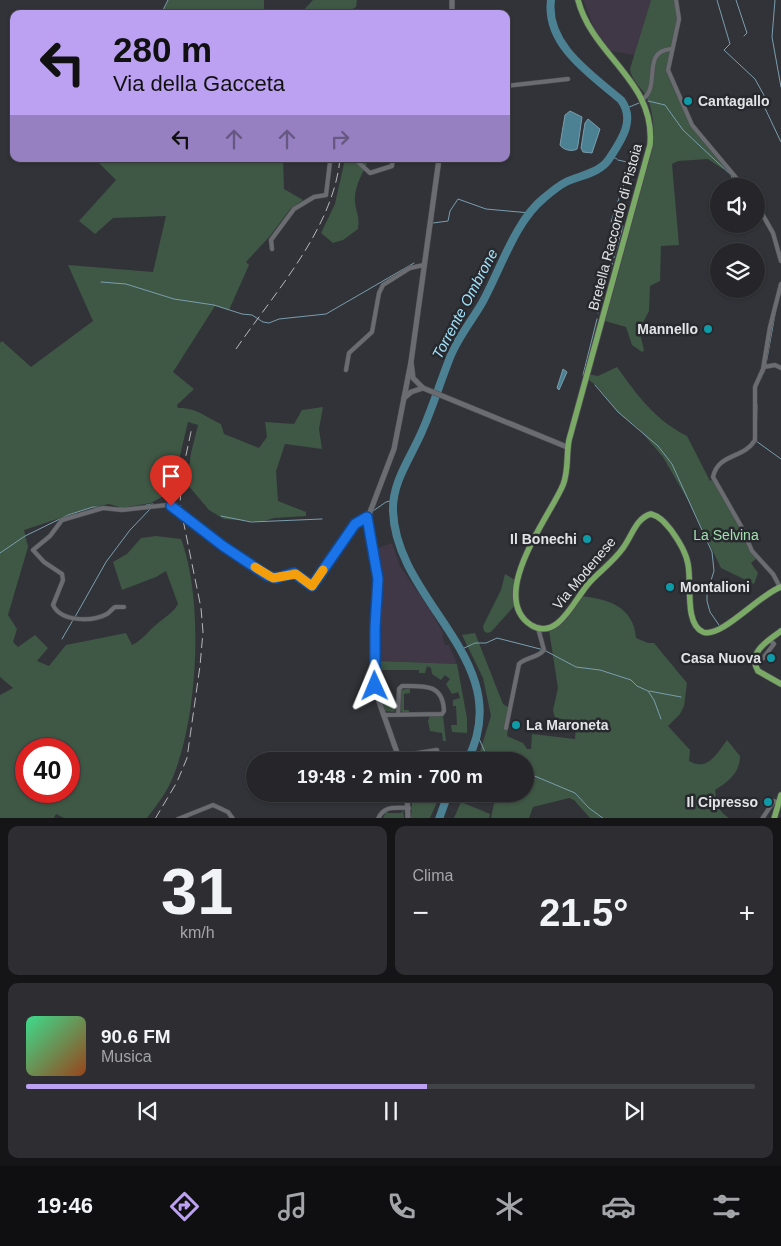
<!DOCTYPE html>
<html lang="it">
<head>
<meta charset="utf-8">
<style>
	:root { --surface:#26262a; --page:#2e2e32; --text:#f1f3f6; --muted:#a4a5a8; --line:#424347; --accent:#bca0f2 }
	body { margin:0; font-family:Helvetica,sans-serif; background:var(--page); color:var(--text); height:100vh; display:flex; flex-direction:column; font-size:19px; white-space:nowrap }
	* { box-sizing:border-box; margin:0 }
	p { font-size:16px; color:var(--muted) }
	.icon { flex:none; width:28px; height:28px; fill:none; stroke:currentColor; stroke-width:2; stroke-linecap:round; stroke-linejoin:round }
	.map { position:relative; height:818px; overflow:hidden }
	.details { display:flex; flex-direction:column; gap:8px; padding:8px; background:#151517; flex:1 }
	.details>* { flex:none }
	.banner { position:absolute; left:10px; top:10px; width:500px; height:152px; border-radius:10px; box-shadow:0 1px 4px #0004,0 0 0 1px var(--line); background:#bca0f2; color:#111; overflow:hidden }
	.controls { position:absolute; left:710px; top:178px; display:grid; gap:10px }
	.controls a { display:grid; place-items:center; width:55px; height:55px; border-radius:50%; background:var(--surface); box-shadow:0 1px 4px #0004,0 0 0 1px var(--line); font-size:25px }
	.speed { position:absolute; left:15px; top:738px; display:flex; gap:10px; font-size:25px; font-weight:700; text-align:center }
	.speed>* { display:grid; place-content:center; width:65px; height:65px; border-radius:50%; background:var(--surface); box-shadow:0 1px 4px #0004,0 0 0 1px var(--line); line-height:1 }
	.speed .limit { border:8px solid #d22; background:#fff; color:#111 }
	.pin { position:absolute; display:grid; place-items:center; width:42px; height:42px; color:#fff; margin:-51px -21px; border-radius:50% 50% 50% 0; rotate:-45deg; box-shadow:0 0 5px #0007 }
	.pin .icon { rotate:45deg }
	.me { position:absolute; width:55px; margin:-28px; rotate:359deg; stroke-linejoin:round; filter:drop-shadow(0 0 4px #0008) }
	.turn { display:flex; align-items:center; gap:18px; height:105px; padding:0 20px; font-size:22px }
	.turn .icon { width:65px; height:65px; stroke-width:2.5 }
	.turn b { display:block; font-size:35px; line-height:42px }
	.lanes { display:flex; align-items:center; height:48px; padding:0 20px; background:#0003; justify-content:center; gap:25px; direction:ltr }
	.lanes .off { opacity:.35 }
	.big { font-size:38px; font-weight:700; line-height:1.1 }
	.details .card { flex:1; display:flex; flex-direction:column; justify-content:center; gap:8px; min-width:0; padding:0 18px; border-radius:10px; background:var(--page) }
	.details .dial { align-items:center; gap:0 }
	.dial b { font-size:65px; line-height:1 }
	.song { display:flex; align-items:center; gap:15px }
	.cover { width:60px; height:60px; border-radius:8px; background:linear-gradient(135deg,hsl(150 70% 55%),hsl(20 70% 35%)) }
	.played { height:5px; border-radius:2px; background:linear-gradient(90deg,var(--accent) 55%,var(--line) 55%) }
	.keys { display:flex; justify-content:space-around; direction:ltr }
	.heat { display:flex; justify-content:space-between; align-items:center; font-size:28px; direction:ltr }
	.details .tiles { flex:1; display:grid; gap:8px; grid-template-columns:1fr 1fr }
	.card:last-child { grid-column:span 2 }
	.trip { position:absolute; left:246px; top:752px; width:288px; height:50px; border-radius:25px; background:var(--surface); box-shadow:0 1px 4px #0004,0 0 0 1px var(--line); font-weight:700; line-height:50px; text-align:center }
	.tabs { display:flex; height:80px; justify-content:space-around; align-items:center; background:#0f0f11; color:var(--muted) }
	.tabs .icon { width:35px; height:35px }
	.tabs .selected { color:var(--accent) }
	.tabs b { font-size:22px; color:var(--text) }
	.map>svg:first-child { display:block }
	.industrial { fill:#403747 }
	.green { fill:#3f5745; fill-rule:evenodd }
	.water { fill:#4c8194; stroke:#799ead }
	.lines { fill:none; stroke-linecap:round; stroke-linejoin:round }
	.stream { stroke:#799ead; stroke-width:1 }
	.river { stroke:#4c8194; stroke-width:8 }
	.street-tunnel { stroke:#4c4d52; stroke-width:4; stroke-dasharray:4 2; stroke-linecap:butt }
	.street-casing { stroke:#4e4f53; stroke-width:5 }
	.secondary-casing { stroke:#4e4f53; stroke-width:6 }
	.primary-casing { stroke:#4e4f53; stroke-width:7 }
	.street { stroke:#6b6c72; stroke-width:4 }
	.secondary { stroke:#6b6c72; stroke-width:5 }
	.primary { stroke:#7baa67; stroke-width:5.5 }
	.rail { stroke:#b6b7bb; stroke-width:1; stroke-dasharray:10 5; stroke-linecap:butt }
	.route-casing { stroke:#114b97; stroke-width:12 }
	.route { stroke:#1a73e8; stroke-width:9 }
	.slow { stroke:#f59e0b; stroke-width:9 }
	.culture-dot { fill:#0f9aa8; stroke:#28292e; stroke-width:2 }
	.labels { text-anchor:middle; stroke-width:5; stroke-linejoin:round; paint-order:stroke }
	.poi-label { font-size:14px; font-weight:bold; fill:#e2e3e6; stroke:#28292e; text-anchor:end }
	.street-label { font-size:14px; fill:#e2e3e6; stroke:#28292e }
	.park-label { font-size:14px; fill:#a1e0af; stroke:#28292e }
	.water-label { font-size:15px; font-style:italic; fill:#a0e2fb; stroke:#28292e }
</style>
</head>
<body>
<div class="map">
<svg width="781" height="819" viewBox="0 0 781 819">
	<rect width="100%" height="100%" fill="#323338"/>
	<!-- industrial -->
	<g class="industrial">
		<polygon points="583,0 651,0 635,55 611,51 595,30"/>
		<polygon points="392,543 400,566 432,613 444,635 442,636 445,645 449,645 457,664 378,661 378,612 382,585 376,549"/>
	</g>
	<!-- green -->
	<g class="green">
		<polygon points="168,0 264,0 264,12 263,14 161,14"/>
		<polygon points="313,0 357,0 356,7 343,14 300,14"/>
		<path d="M651 0H676L679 18 669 71 689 119 728 167 723 169 708 159 678 161 672 164 679 245 661 246 660 281 650 286 649 311 639 330 644 350 642 352 632 345 626 327 605 321 653 147C654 130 654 111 646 96 641 87 631 80 630 69Z"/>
		<path d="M95 159H283L284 189 303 200 291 208 270 236 246 262 249 265 229 310 215 306 173 372 194 389 177 405 178 408C197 408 204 416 221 424L224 434 259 448 267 437 265 422 294 424 302 410 323 407 319 429 322 449 285 444 276 471 278 501 306 512V516L274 518 261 522 224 519 209 510 187 484 191 453 198 425 188 422 177 468 176 489 151 503 122 508 109 504 94 507 24 530 28 547 8 615 17 629 13 642 18 647 35 635 48 648 37 661 49 666 66 645 126 633 132 645C143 640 148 631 157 624 166 616 172 614 178 604L166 571 156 577 122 590 113 562 127 554 141 538 156 536 181 539C204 600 198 717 173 777 167 792 157 805 147 818H64L56 814 54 818H0V695L13 688 0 677V343L2 341 31 367 93 321 68 265 153 272 166 216 113 218 95 234 79 221 116 180ZM26 749H69V791H26Z"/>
		<path d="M345 159H360L367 164C361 176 354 188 355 202 356 213 360 216 358 229L343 240 333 243 321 233 335 204Z"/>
		<path d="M617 367C637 395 655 420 687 436L710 481 713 479 757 558 751 563 758 573 754 584 721 568 689 502 663 457 638 428 618 412 597 386 586 378 587 374 598 376Z"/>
		<polygon points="505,574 515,580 515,605 491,632 487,633 484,631 483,626 501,590"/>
		<path d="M579 596C606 598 634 606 636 638L648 643H654L687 683 684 706 680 714 668 726 690 750 689 761C708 772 717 753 727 740L740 756C740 773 728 782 715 790 717 804 717 810 729 818H590L574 800 569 798 533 807 529 818H491L496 794H525V761H477L491 716 483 678 462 635 475 633 503 704 511 709 507 736 523 743 527 749H531L532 734 575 739 576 721 555 718 553 710 558 688 549 630Z"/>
		<polygon points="378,661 457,664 467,718 467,733 452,732 451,725 457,725 456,706 453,706 453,700 460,698 458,692 452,694 446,684 450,679 445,675 441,680 432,674 431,668 427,666 425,673 419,673 419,670 380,670 380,681 385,681 385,704 397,707 394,712 385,711 378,691"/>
		<polygon points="410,688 410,693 404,694 404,710 409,710 409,713 403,713 400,710 401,690"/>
		<polygon points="430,716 443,716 446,741 443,741 442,733 430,731 428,721"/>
		<polygon points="416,799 437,802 430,818 411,818 412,802"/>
		<polygon points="461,802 490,814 489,818 454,818"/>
		<polygon points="386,810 388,813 401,813 403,810 404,818 383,818 385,814 383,812"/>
	</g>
	<!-- water -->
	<g class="water">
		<path d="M570 111 582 117 578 145 577 149C572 152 563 150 560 145L565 115Z"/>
		<polygon points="588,119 600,129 592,153 583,152 581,148 585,123"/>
		<polygon points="563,369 567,372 559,390 557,388"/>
	</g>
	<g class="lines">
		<!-- stream -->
		<g class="stream">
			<polyline points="717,0 730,44 724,50 755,79 766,99 763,104 781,142"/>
			<polyline points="736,0 747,33 744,36"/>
			<polyline points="775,0 772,37 781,87"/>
			<polyline points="161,14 168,0"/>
			<polyline points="648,101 665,105 683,130 731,175 736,186"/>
			<polyline points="627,108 639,103"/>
			<polyline points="611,156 617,159"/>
			<polyline points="433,223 448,221 450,211 458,199 486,209 530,213"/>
			<polyline points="101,282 126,284 174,299 214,305 242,314 252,315 263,322 269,323 279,319 326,314 414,263"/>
			<polyline points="598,313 623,226 611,222 631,163 618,160"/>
			<polyline points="766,364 776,309"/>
			<polyline points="583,375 597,319"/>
			<polyline points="760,380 765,370"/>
			<polyline points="595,385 618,412 658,446 672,464 712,552 714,571 707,593 707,601 710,612 719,625"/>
			<polyline points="757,405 756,441 781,459"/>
			<polyline points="146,505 153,504"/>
			<polyline points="373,511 386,502 394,500"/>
			<polyline points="221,516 251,522 322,519"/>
			<polyline points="0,553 25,536 68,515 93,507 125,508"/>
			<polyline points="75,617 106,562 130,530 151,508"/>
			<polyline points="62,639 73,620"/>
			<polyline points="460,650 475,643 486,643 497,638 544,650 576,667 600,670 631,680 637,686 648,691 654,700 661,719"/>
			<polyline points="649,691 681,697"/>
			<polyline points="477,734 489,761"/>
			<polyline points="525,772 575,793 589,808 604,819"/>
		</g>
		<!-- river -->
		<g class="river">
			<path d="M467 761C519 662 396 603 393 511 392 481 412 456 423 429 433 406 440 383 449 360 456 340 471 322 482 303 500 271 515 221 544 198 551 192 558 186 566 182 581 175 600 173 609 159 621 141 636 120 621 100 592 75 545 45 551 0"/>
			<polyline points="439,819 448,794"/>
		</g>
		<!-- street-tunnel -->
		<polyline class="street-tunnel" points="336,159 346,159"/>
		<defs>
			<g id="street">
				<polyline points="676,0 679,19 668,70 692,125 743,186"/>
				<polyline points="506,86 568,79"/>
				<path d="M643 99C661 86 641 51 671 49"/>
				<polyline points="346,159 357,161 370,173 392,166 393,159"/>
				<polyline points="756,203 773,233 781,261"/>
				<polyline points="272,249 271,240 294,209 314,197 326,195 330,162 336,159"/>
				<polyline points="764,367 775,365 781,368"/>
				<polyline points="346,370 349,353 372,332 379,293 383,285 410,268 424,265"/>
				<path d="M780 587 773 574 752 551 741 526 713 477C718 453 744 459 755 440V387L763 369 770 327 781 284"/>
				<path d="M124 607H115C112 609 110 612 107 614 92 622 61 622 53 605L63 580 62 574 44 562 33 550 50 536 62 520 103 508 122 510 167 505 190 518 223 546 268 576 276 578 294 573 312 586 346 540 355 524 367 517"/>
				<polyline points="760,662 774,644 770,640"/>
				<path d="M383 715 442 714 444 711C443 683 423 686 402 686L399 689 398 714"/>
				<path d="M506 728 519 664C526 657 538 658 544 650L538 628"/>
				<polyline points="398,756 437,750 439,761"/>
				<polyline points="178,819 213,805 228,812 233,819"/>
				<path d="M378 819C384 805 395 808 409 808"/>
				<polyline points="762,819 774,801 779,803"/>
			</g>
			<g id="secondary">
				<polyline points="452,14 452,0"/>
				<polyline points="439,159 411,362 413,378 423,388 567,447"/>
				<polyline points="404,398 411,392 423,388"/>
				<polyline points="400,761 376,693 375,628 378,579 367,520 394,449 411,362"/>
				<polyline points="407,794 408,819"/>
			</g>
			<g id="primary">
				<path d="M578 0C593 57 656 81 650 145L569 440C566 455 569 470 563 485 550 516 487 596 531 625 558 642 575 598 589 583 600 571 614 561 623 548 632 536 636 518 651 514 661 517 665 523 671 530 679 541 686 552 688 564 692 583 684 624 703 632 721 639 761 593 781 587"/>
				<path d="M781 631C768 641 747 652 758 671L781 684"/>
				<polyline points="774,819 781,795"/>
			</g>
		</defs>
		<!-- street casing -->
		<use href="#street" class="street-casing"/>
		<!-- secondary casing -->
		<use href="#secondary" class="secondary-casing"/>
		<!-- primary casing -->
		<use href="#primary" class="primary-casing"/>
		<!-- street -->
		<use href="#street" class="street"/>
		<!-- secondary -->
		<use href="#secondary" class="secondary"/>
		<!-- primary -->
		<use href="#primary" class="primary"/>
		<!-- rail -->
		<g class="rail">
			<path d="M236 349C275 292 333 229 340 159"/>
			<polyline points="155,819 177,782 187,758 200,666 203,632 201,608 180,505 182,474 192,427"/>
		</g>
	</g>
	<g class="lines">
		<defs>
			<polyline id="route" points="171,506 223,546 268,576 276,578 294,573 312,586 355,524 367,517 378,579 375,628 375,686"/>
		</defs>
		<!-- route casing -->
		<use href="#route" class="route-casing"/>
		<!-- route -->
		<use href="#route" class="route"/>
		<!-- slow -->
		<polyline class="slow" points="255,567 273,578 296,574 312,586 323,570"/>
	</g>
	<!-- markers -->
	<g class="culture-dot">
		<circle cx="688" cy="101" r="5"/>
		<circle cx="708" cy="329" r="5"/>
		<circle cx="587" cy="539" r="5"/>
		<circle cx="670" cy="587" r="5"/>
		<circle cx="771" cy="658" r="5"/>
		<circle cx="516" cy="725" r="5"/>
		<circle cx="768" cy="802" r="5"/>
	</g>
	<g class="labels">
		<!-- poi labels -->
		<g class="poi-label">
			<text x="698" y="106" text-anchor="start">Cantagallo</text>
			<text x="698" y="334">Mannello</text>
			<text x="577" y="544">Il Bonechi</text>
			<text x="680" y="592" text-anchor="start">Montalioni</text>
			<text x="761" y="663">Casa Nuova</text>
			<text x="526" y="730" text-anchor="start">La Maroneta</text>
			<text x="758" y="807">Il Cipresso</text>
		</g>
		<!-- street labels -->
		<g class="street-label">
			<text transform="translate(615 227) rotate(-75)" y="5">Bretella Raccordo di Pistoia</text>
			<text transform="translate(584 573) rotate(-50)" y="5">Via Modenese</text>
		</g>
		<!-- park labels -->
		<g class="park-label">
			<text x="726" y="540">La Selvina</text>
		</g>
		<!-- water labels -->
		<g class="water-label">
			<text transform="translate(465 304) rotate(-62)" y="5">Torrente Ombrone</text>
		</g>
	</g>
</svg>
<div class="controls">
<a><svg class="icon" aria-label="sound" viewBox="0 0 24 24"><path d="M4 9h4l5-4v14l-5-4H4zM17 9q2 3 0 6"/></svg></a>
<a><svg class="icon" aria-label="layers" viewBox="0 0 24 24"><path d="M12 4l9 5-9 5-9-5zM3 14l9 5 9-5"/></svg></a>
</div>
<div class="speed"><div class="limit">40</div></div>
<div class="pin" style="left:171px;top:506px;background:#d93025"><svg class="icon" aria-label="arrive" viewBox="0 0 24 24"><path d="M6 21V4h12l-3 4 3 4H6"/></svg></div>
<svg class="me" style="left:375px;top:686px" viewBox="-20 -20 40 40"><path d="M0-17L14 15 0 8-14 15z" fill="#1a73e8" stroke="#fff" stroke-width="4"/></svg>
<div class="trip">19:48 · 2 min · 700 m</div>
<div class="banner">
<div class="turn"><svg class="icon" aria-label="left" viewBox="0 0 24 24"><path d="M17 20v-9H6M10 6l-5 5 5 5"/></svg><div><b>280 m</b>Via della Gacceta</div></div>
<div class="lanes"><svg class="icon" aria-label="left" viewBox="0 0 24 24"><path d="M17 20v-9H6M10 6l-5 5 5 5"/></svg><svg class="icon off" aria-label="ahead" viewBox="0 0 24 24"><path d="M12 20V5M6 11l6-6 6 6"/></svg><svg class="icon off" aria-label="ahead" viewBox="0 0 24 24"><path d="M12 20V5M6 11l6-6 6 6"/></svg><svg class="icon off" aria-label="right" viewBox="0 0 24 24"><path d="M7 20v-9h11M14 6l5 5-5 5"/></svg></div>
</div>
</div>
<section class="details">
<div class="tiles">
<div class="card dial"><b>31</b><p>km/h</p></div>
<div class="card"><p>Clima</p>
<div class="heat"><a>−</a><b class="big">21.5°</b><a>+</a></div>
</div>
<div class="card">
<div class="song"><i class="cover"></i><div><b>90.6 FM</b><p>Musica</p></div></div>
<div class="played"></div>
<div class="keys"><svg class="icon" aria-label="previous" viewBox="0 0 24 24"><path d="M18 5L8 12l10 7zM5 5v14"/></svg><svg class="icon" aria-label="pause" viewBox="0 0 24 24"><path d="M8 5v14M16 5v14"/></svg><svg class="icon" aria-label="next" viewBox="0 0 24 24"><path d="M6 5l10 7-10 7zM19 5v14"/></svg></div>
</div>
</div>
</section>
<nav class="tabs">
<b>19:46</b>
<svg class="icon selected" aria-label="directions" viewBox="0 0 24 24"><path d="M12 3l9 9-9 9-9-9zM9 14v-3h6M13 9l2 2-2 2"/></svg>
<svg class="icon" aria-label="music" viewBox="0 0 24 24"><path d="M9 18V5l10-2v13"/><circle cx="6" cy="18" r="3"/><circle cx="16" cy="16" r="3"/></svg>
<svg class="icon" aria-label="phone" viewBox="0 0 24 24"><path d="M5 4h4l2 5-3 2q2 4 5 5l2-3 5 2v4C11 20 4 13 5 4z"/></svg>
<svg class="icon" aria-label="climate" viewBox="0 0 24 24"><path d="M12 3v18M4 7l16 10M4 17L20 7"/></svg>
<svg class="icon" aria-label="car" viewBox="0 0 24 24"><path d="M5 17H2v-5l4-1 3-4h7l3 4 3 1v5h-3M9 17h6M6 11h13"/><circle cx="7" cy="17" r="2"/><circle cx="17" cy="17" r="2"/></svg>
<svg class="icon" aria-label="filters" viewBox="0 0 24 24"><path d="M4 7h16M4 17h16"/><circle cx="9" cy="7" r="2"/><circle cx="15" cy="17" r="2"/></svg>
</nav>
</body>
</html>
